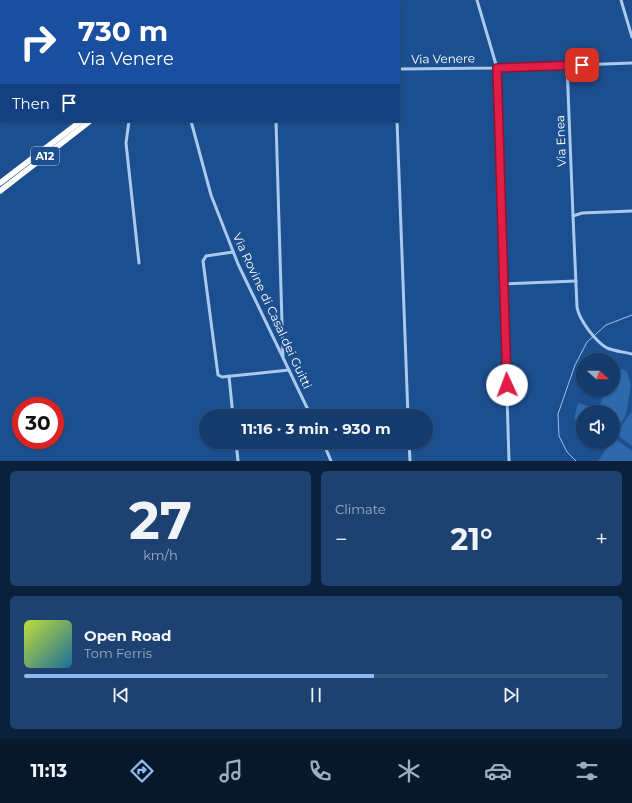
<!DOCTYPE html>
<html lang="en">
<head>
<meta charset="utf-8">
<style>
	:root { --surface:#143b6b; --page:#1d4271; --text:#f1f3f6; --muted:#9dadc1; --line:#33557e; --accent:#90b9f0 }
	body { margin:0; font-family:Montserrat,sans-serif; background:var(--page); color:var(--text); height:100vh; display:flex; flex-direction:column; font-size:15px; white-space:nowrap }
	* { box-sizing:border-box; margin:0 }
	p { font-size:13px; color:var(--muted) }
	.icon { flex:none; width:22px; height:22px; fill:none; stroke:currentColor; stroke-width:2; stroke-linecap:round; stroke-linejoin:round }
	.map { position:relative; height:461px; overflow:hidden }
	.drawer { display:flex; flex-direction:column; gap:10px; padding:10px; background:#0b203b; flex:1 }
	.drawer>* { flex:none }
	.guide { position:absolute; left:0px; top:0px; width:400px; height:122px; box-shadow:0 1px 3px #0004,0 0 0 1px var(--line); background:#1a4fa0; color:#fff; overflow:hidden }
	.needle { width:26px; rotate:111deg }
	.buttons { position:absolute; left:576px; top:353px; display:grid; gap:8px }
	.buttons a { display:grid; place-items:center; width:44px; height:44px; border-radius:50%; background:var(--surface); box-shadow:0 1px 3px #0004,0 0 0 1px var(--line); font-size:20px }
	.speed { position:absolute; left:12px; top:397px; display:flex; gap:8px; font-size:20px; font-weight:700; text-align:center }
	.speed>* { display:grid; place-content:center; width:52px; height:52px; border-radius:50%; background:var(--surface); box-shadow:0 1px 3px #0004,0 0 0 1px var(--line); line-height:1 }
	.speed .limit { border:6px solid #d22; background:#fff; color:#111 }
	.pin { position:absolute; display:grid; place-items:center; width:34px; height:34px; color:#fff; margin:-17px; border-radius:8px; box-shadow:0 2px 6px #0006 }
	.me { position:absolute; width:44px; margin:-22px; rotate:358deg; stroke-linejoin:round; filter:drop-shadow(0 0 3px #0008) }
	.turn { display:flex; align-items:center; gap:14px; height:84px; padding:0 12px; font-size:18px }
	.turn .icon { width:52px; height:52px; stroke-width:2.5 }
	.turn b { display:block; font-size:28px; line-height:34px }
	.then { display:flex; align-items:center; height:38px; padding:0 12px; background:#0003; gap:8px; font-size:15px }
	.big { font-size:30px; font-weight:700; line-height:1.1 }
	.drawer .tile { flex:1; display:flex; flex-direction:column; justify-content:center; gap:6px; min-width:0; padding:0 14px; border-radius:6px; background:var(--page) }
	.drawer .dial { align-items:center; gap:0 }
	.dial b { font-size:52px; line-height:1 }
	.song { display:flex; align-items:center; gap:12px }
	.cover { width:48px; height:48px; border-radius:6px; background:linear-gradient(135deg,hsl(70 70% 55%),hsl(200 70% 35%)) }
	.played { height:4px; border-radius:2px; background:linear-gradient(90deg,var(--accent) 60%,var(--line) 60%) }
	.keys { display:flex; justify-content:space-around; direction:ltr }
	.heat { display:flex; justify-content:space-between; align-items:center; font-size:22px; direction:ltr }
	.drawer .tiles { flex:1; display:grid; gap:10px; grid-template-columns:1fr 1fr }
	.tile:last-child { grid-column:span 2 }
	.trip { position:absolute; left:199px; top:409px; width:234px; height:40px; border-radius:20px; background:var(--surface); box-shadow:0 1px 3px #0004,0 0 0 1px var(--line); font-weight:700; line-height:40px; text-align:center }
	.tab-bar { display:flex; height:64px; justify-content:space-around; align-items:center; background:#08182b; color:var(--muted) }
	.tab-bar .icon { width:28px; height:28px }
	.tab-bar .on { color:var(--accent) }
	.tab-bar b { font-size:18px; color:var(--text) }
	.map>svg:first-child { display:block }
	.green { fill:#2e69ad }
	.lines { fill:none; stroke-linecap:round; stroke-linejoin:round }
	.stream { stroke:#9cc4f0; stroke-width:1 }
	.minor { stroke:#a9c9ee; stroke-width:3 }
	.motorway { stroke:#fff; stroke-width:5.5 }
	.route-casing { stroke:#92132f; stroke-width:10 }
	.route { stroke:#e11d48; stroke-width:7 }
	.labels { text-anchor:middle; stroke-width:4; stroke-linejoin:round; paint-order:stroke }
	.shield { fill:#1b4f8f; stroke:#bbcadd; stroke-width:1 }
	.shield-label { font-size:11px; font-weight:bold; fill:#fff }
	.street-label { font-size:12px; fill:#fff; stroke:#1b4f8f }
</style>
</head>
<body>
<div class="map">
<svg width="632" height="461" viewBox="0 0 632 461">
	<rect width="100%" height="100%" fill="#1b4f8f"/>
	<!-- green -->
	<g class="green">
		<polygon points="622,369 627,372 631,385 626,415 613,435 613,412 598,412 605,390 613,390 613,376"/>
		<polygon points="578,403 595,408 594,412 583,412 583,421 574,419"/>
		<polygon points="632,411 632,446 616,434"/>
		<polygon points="614,438 632,451 632,461 598,461 611,442 613,442"/>
	</g>
	<g class="lines">
		<!-- stream -->
		<polyline class="stream" points="576,461 567,452 559,436 558,414 575,365 587,342 606,325 632,315"/>
		<!-- minor -->
		<g class="minor">
			<polyline points="59,0 60,1"/>
			<polyline points="183,0 184,1"/>
			<polyline points="477,0 497,68 509,461"/>
			<polyline points="621,0 632,37"/>
			<polyline points="567,65 573,216"/>
			<polyline points="399,69 497,68 632,63"/>
			<polyline points="129,121 126,143 139,263"/>
			<polyline points="191,121 211,195 238,264 311,416"/>
			<polyline points="276,121 283,357"/>
			<polyline points="397,121 408,416"/>
			<path d="M632 211 582 213 573 216 577 307C579 320 596 342 607 348 614 351 624 352 632 354"/>
			<polyline points="233,252 206,256 203,261 218,375 222,377 289,370"/>
			<polyline points="504,284 576,281"/>
			<polyline points="229,376 233,416"/>
			<polyline points="236,442 238,461"/>
			<polyline points="323,442 331,461"/>
			<polyline points="409,442 410,461"/>
		</g>
		<!-- motorway -->
		<g class="motorway">
			<polyline points="236,1 237,0"/>
			<polyline points="245,1 246,0"/>
			<polyline points="0,183 81,121"/>
			<polyline points="0,191 90,121"/>
		</g>
	</g>
	<g class="lines">
		<defs>
			<polyline id="route" points="507,385 497,68 582,65"/>
		</defs>
		<!-- route casing -->
		<use href="#route" class="route-casing"/>
		<!-- route -->
		<use href="#route" class="route"/>
	</g>
	<g class="labels">
		<!-- shield labels -->
		<rect class="shield" x="31" y="147" width="28" height="18" rx="3"/>
		<g class="shield-label">
			<text x="45" y="160">A12</text>
		</g>
		<!-- street labels -->
		<g class="street-label">
			<text transform="translate(443 59) rotate(-1)" y="4">Via Venere</text>
			<text transform="translate(561 141) rotate(-92)" y="4">Via Enea</text>
			<text transform="translate(272 311) rotate(65)" y="4">Via Rovine di Casal dei Guitti</text>
		</g>
	</g>
</svg>
<div class="buttons">
<a><svg class="needle" viewBox="-14 -14 28 28"><path d="M0-13l5 13h-10z" fill="#e53935"/><path d="M0 13l5-13h-10z" fill="#9dadc1"/></svg></a>
<a><svg class="icon" aria-label="sound" viewBox="0 0 24 24"><path d="M4 9h4l5-4v14l-5-4H4zM17 9q2 3 0 6"/></svg></a>
</div>
<div class="speed"><div class="limit">30</div></div>
<div class="pin" style="left:582px;top:65px;background:#d93025"><svg class="icon" aria-label="arrive" viewBox="0 0 24 24"><path d="M6 21V4h12l-3 4 3 4H6"/></svg></div>
<svg class="me" style="left:507px;top:385px" viewBox="-20 -20 40 40"><circle r="19" fill="#fff"/><path d="M0-13L10 11 0 6-10 11z" fill="#e11d48"/></svg>
<div class="trip">11:16 · 3 min · 930 m</div>
<div class="guide">
<div class="turn"><svg class="icon" aria-label="right" viewBox="0 0 24 24"><path d="M7 20v-9h11M14 6l5 5-5 5"/></svg><div><b>730 m</b>Via Venere</div></div>
<div class="then">Then<svg class="icon" aria-label="arrive" viewBox="0 0 24 24"><path d="M6 21V4h12l-3 4 3 4H6"/></svg></div>
</div>
</div>
<section class="drawer">
<div class="tiles">
<div class="tile dial"><b>27</b><p>km/h</p></div>
<div class="tile"><p>Climate</p>
<div class="heat"><a>−</a><b class="big">21°</b><a>+</a></div>
</div>
<div class="tile">
<div class="song"><i class="cover"></i><div><b>Open Road</b><p>Tom Ferris</p></div></div>
<div class="played"></div>
<div class="keys"><svg class="icon" aria-label="previous" viewBox="0 0 24 24"><path d="M18 5L8 12l10 7zM5 5v14"/></svg><svg class="icon" aria-label="pause" viewBox="0 0 24 24"><path d="M8 5v14M16 5v14"/></svg><svg class="icon" aria-label="next" viewBox="0 0 24 24"><path d="M6 5l10 7-10 7zM19 5v14"/></svg></div>
</div>
</div>
</section>
<nav class="tab-bar">
<b>11:13</b>
<svg class="icon on" aria-label="directions" viewBox="0 0 24 24"><path d="M12 3l9 9-9 9-9-9zM9 14v-3h6M13 9l2 2-2 2"/></svg>
<svg class="icon" aria-label="music" viewBox="0 0 24 24"><path d="M9 18V5l10-2v13"/><circle cx="6" cy="18" r="3"/><circle cx="16" cy="16" r="3"/></svg>
<svg class="icon" aria-label="phone" viewBox="0 0 24 24"><path d="M5 4h4l2 5-3 2q2 4 5 5l2-3 5 2v4C11 20 4 13 5 4z"/></svg>
<svg class="icon" aria-label="climate" viewBox="0 0 24 24"><path d="M12 3v18M4 7l16 10M4 17L20 7"/></svg>
<svg class="icon" aria-label="car" viewBox="0 0 24 24"><path d="M5 17H2v-5l4-1 3-4h7l3 4 3 1v5h-3M9 17h6M6 11h13"/><circle cx="7" cy="17" r="2"/><circle cx="17" cy="17" r="2"/></svg>
<svg class="icon" aria-label="filters" viewBox="0 0 24 24"><path d="M4 7h16M4 17h16"/><circle cx="9" cy="7" r="2"/><circle cx="15" cy="17" r="2"/></svg>
</nav>
</body>
</html>
